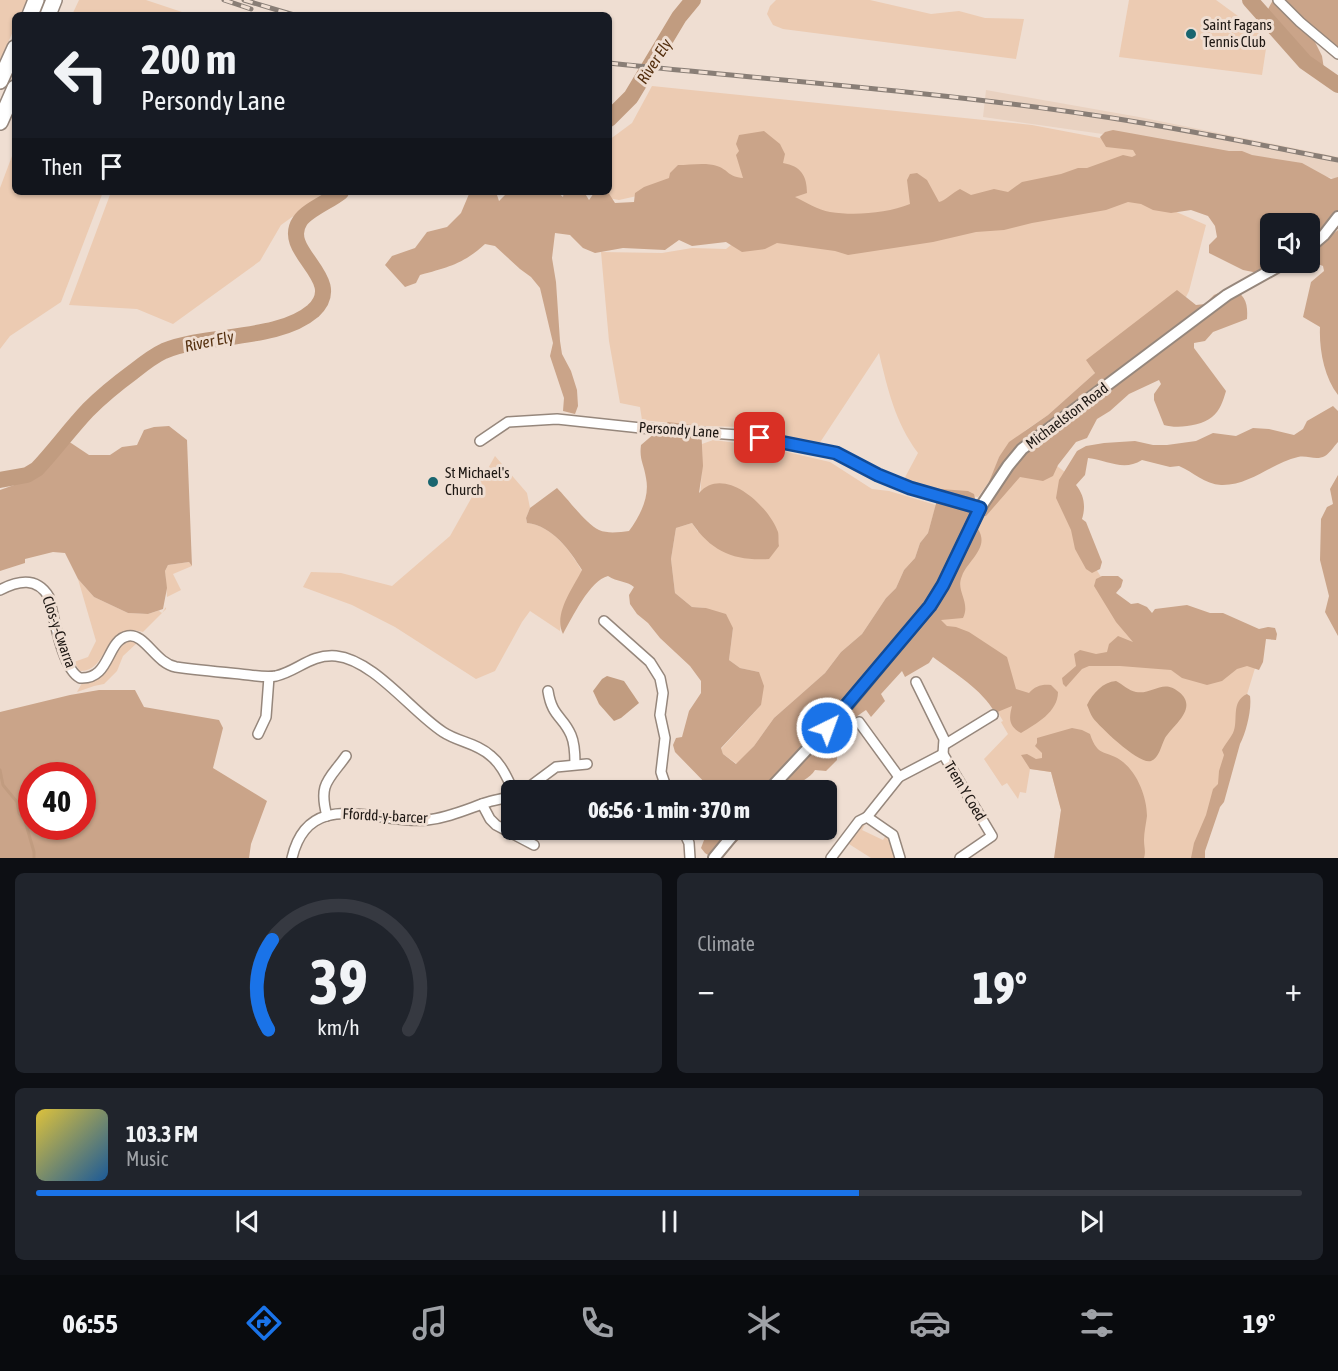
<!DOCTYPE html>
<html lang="en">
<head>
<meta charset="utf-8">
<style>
	:root { --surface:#171b24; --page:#20242c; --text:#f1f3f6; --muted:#9ea1a6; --line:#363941; --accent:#1a73e8 }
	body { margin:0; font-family:"Asap Condensed",sans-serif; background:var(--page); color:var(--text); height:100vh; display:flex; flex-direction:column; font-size:22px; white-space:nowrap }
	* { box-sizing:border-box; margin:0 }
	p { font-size:20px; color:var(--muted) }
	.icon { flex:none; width:33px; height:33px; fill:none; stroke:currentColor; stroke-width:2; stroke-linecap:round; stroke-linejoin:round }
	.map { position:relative; height:858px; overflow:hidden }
	.side { display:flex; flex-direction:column; gap:15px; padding:15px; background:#0d0f14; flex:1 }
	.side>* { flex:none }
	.hud { position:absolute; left:12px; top:12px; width:600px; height:183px; border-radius:9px; box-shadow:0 2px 4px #0004; background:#171b24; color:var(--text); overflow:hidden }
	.tools { position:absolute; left:1260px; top:213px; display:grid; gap:12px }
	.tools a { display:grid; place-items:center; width:60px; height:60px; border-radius:9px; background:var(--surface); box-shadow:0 2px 4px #0004; font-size:30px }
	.speed { position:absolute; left:18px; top:762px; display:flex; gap:12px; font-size:30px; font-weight:700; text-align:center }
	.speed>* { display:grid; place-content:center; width:78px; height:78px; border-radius:50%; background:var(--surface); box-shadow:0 2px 4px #0004; line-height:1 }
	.speed .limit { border:9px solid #d22; background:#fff; color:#111 }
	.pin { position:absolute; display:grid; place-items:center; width:51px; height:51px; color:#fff; margin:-26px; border-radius:12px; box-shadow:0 3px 9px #0006 }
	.me { position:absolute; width:66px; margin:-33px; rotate:42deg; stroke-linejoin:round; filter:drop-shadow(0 0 4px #0008) }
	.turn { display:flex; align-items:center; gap:21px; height:126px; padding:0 30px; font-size:27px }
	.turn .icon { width:78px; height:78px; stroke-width:2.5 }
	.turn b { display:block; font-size:42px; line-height:51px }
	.then { display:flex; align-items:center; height:57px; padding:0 30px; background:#0003; gap:12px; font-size:22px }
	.big { font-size:45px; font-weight:800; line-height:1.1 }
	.side .tile { flex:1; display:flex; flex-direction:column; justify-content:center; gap:9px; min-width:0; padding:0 21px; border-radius:9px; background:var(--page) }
	.side .dial { align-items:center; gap:0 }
	.dial svg { height:156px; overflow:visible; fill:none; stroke:var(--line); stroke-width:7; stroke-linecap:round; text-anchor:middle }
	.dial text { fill:var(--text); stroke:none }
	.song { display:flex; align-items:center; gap:18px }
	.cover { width:72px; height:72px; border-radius:9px; background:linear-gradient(135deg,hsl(50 70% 55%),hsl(210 70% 35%)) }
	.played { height:6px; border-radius:3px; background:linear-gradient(90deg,var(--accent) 65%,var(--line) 65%) }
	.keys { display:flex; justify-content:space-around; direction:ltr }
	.heat { display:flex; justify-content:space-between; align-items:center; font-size:33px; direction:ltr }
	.side .tiles { flex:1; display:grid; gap:15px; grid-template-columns:1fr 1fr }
	.tile:last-child { grid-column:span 2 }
	.trip { position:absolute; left:501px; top:780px; width:336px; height:60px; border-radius:9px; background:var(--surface); box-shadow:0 2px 4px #0004; font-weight:800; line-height:60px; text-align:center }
	.tabs { display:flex; height:96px; justify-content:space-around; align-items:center; background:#090b0e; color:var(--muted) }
	.tabs .icon { width:42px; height:42px }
	.tabs .on { color:var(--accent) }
	.tabs b { font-size:27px; color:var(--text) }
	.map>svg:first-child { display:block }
	.built { fill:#e9d2c1 }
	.green { fill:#eccbb2 }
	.forest { fill:#caa489; fill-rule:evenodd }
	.water { fill:#c19c80 }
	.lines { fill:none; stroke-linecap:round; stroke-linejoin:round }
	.stream { stroke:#c19c80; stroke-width:3 }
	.river { stroke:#c19c80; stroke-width:16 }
	.minor-casing { stroke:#96877c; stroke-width:12 }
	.tertiary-casing { stroke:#96877c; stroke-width:14 }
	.trunk-casing { stroke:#96877c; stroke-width:18 }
	.minor { stroke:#fff; stroke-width:9 }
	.tertiary { stroke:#fff; stroke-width:10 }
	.trunk { stroke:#fff; stroke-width:15 }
	.rail-casing { stroke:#897e76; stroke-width:5 }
	.rail { stroke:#efded2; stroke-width:3; stroke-dasharray:9; stroke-linecap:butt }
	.route-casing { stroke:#114b97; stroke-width:15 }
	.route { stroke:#1a73e8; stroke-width:10 }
	.poi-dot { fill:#19656f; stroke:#efded2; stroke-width:2 }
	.labels { text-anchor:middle; stroke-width:6; stroke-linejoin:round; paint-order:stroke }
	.poi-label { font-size:15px; fill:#1d1713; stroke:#efded2; text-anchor:start }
	.street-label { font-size:15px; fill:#1d1713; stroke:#efded2 }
	.water-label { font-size:16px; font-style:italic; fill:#542f0e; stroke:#efded2 }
</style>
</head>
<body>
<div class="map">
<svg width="1338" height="858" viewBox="0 0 1338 858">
	<rect width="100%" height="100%" fill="#efded2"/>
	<!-- built -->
	<polygon class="built" points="986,90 1139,117 1338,157 1338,179 1138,139 983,117"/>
	<!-- green -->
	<g class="green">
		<polygon points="0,0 27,0 20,15 15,15 15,27 0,60"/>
		<polygon points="79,0 146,0 191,15 72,15"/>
		<polygon points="776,0 870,0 931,14 959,11 985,18 1024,19 1016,59 783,29 773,25 767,14 770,6"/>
		<polygon points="1129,0 1216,0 1253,27 1267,42 1262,75 1119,57"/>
		<polygon points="652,86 1032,125 1210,159 852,226 713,179 619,200 577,192 609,192 609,140 632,123"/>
		<polygon points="15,148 15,192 103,192 61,302 10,336 0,349 0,188"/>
		<polygon points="111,192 327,192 281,225 260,261 173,324 137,309 69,305"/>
		<path d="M1131 192 1206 225 1189 291 1185 299 1087 360 1095 373 1048 415 1026 430 999 457 991 479 978 497 939 492 902 483 918 453C895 422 888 390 879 353L817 447 791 438 742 427 701 426 642 420 640 407 620 403 609 341 601 252 662 253 692 248 726 249 746 233Z"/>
		<path d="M713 440 761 446 830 462 872 489 889 491 936 505 928 533 920 543 915 558 904 570 896 588 886 598 862 634 841 652 825 673 774 718 754 746 737 764 723 754 721 749 761 705 759 672 740 668 729 660 733 628 706 608 692 607 675 593 671 559 676 528 692 523 698 532C699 502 703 473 702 444Z"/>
		<polygon points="1038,452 1069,475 1085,552 1134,628 1263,642 1197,858 1055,858 1061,810 1051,772 1030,769 1026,793 1020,792 1018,799 1007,783 1002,786 984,759 1008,734 1001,722 1003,721 994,706 919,636 970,535 1014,468"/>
		<path d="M495 456 527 493 530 508 526 518 527 523C553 526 570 551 582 571L561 623 560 631 530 611 522 622 495 671 476 679 395 627 352 605 303 587 311 572 341 573 392 586 450 536Z"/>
		<polygon points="189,562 192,566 173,574 181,590 167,597 165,571 168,565"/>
		<path d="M78 579 94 597 128 613 148 614 160 610 159 611 162 613 166 607V609L143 632C102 620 110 672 80 671L74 662 88 657 96 641Z"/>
		<path d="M130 641 138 642 123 656 117 671 104 684 94 686 77 692 82 683C113 681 108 649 130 641Z"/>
		<polygon points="862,823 865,824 862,830 883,840 886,835 890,838 895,858 871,858 849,844 849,842"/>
	</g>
	<!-- forest -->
	<g class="forest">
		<path d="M1273 0H1338V58L1314 40 1322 56 1324 69 1319 72C1307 68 1298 60 1289 51V39L1287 37 1280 39 1274 33 1276 18 1267 11Z"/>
		<path d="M1113 130 1229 151H1242L1252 155 1302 163 1331 179 1338 177V225L1323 242 1338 230V395C1324 377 1319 349 1320 327L1303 317 1311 282 1324 271 1323 266 1310 261V224H1270V262L1278 263 1258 273 1243 270 1209 253V245L1217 237 1215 226 1208 216 1191 210 1171 213 1153 210 1141 204 1128 202 1106 210 1032 223 1004 230 976 232 933 242 848 255 835 251 777 243 765 249 742 252 726 242 692 246 679 240 665 250 623 248 595 253 583 248 570 235 555 233 552 258 556 282 560 341 562 354 571 371 577 390 578 406 575 414 563 411 564 398 550 356 553 343 540 288 531 277 520 269 495 246 485 244C463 264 449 267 420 275L416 283 405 287 385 265 392 256 415 248 427 232 447 227 461 213 469 194 473 192H496L499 201 508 192H557L563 197 564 192H584L589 200 594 193 608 192 615 203 634 202 635 193 644 187 669 178 670 173 678 165C690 165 706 162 717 166 729 170 728 177 743 178L736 155 739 151 736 144 739 135 764 131 780 144 785 154 783 163C801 166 807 176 807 193L795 197C806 202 818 210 830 212 856 216 887 213 910 204L907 180 910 174 917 173 927 180 939 202C945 201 953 192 960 189L971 195 994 189 1008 192 1022 182 1061 174 1078 168H1087L1123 155 1132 157 1136 155 1133 150 1106 147 1100 137 1105 132Z"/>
		<path d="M1230 288C1246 294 1248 304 1247 319L1213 332 1205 341 1194 343V348L1226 391C1223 401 1220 411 1212 417 1201 426 1177 429 1164 425L1154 400V394L1161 384 1159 380 1129 394 1110 411 1097 419 1087 438 1076 442 1058 465 1053 476 1043 481 1020 477 986 516H981L991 483 989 482 999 457 1009 442 1048 415 1095 373 1086 360 1177 290 1196 305 1205 304 1214 295Z"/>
		<path d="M1333 406 1338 411V442C1334 446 1330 453 1325 456 1316 461 1308 455 1298 457 1272 463 1249 486 1221 485 1205 484 1193 472 1179 466L1170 467 1142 460C1123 472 1108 460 1088 458L1085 475 1076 485C1084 495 1086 506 1082 519L1086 522 1102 562 1100 569 1092 573 1086 569 1075 549 1071 530 1056 498 1059 480 1077 451 1086 446 1104 443 1135 441 1153 445H1167L1196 441 1213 433 1236 436 1253 428 1269 429 1294 435 1303 429 1307 421Z"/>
		<path d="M668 422 701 426 703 466 699 493C724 464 769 506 778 532 779 536 778 542 779 546L769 559C734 561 712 552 692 523L676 528 671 559 675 593 692 607 706 608 726 614 733 628 729 660 740 668 759 672 764 686 761 705 721 748 723 754 736 764 754 746 774 718 825 673 841 652 862 634 886 598 896 588 904 570 915 558 920 543 928 533 940 489 968 491 974 494 976 503 967 527 978 529C990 548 968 560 962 576 955 591 971 602 963 618L941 620 947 626 956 627 969 632 1007 657 1016 689 1029 693C1035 686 1042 684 1051 685L1058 692C1058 712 1036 724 1021 733 1008 726 1009 718 1012 706L995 713C982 689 954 673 933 657L929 663 905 677 902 671 881 694 885 701 871 717 866 710C846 723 835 734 837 760L826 771 815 770C810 779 799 780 795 790H712L675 752 673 745 676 738 682 737 689 711 701 693V681L690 666 660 638 648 623 637 614 630 604 629 595 634 587C627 581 617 582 608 576 590 580 572 618 563 634 553 614 573 588 582 570 570 551 553 526 527 523L526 518 530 508 557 488C568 499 586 524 599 530 608 534 620 532 629 531 640 516 650 497 646 478 644 464 639 459 641 445Z"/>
		<polygon points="169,426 187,440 192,566 189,562 168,565 165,571 167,588 163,609 148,614 128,613 94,597 78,579 65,553 53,552 25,559 25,563 0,571 0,490 34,478 32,475 65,439 89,455 110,455 122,447 137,445 144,430 154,427"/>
		<polygon points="1338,475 1338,636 1325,612 1329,596 1320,560 1321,519 1327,507 1333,504 1330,489"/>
		<polygon points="1102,576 1118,576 1123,580 1121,587 1116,593 1131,604 1138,603 1147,607 1152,613 1155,609 1187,605 1210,613 1223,613 1259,629 1268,627 1275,628 1277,634 1276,640 1266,639 1263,662 1259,670 1247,666 1237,669 1222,681 1207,685 1182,678 1171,670 1120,666 1089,666 1082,669 1066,687 1063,684 1062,678 1076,666 1074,654 1080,650 1096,654 1107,652 1109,644 1118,636 1133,642 1116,622 1094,586 1096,579"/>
		<path d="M99 690H135L144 707 219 720 223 728 213 768 267 801 251 844 249 858H0V712L70 695ZM32 776H82V826H32Z"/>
		<path d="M1247 694 1250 696C1252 709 1246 733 1240 744L1224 802 1220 807 1205 851V858H1191L1194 843 1206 815 1213 789 1218 784 1219 771 1224 755 1222 750C1225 744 1230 739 1233 733 1239 720 1230 702 1247 694Z"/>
		<path d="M1072 728 1082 730 1090 734C1098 759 1107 749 1123 762 1138 774 1147 798 1147 816 1146 824 1144 832 1144 840 1144 847 1146 851 1144 858H1054L1061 810 1051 772 1030 769 1021 755 1027 754 1036 759 1042 758V753L1035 746 1037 743V738Z"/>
		<polygon points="716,830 750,830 726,851 711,857 705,853 701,848 706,835 712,835"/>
	</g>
	<!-- water -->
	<g class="water">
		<polygon points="607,676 624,681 639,703 621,718 614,721 599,704 593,691 602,679"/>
		<path d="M1116 681C1122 684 1129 691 1136 692 1152 695 1163 678 1179 692 1199 708 1173 725 1165 738 1161 746 1159 758 1151 761 1139 765 1100 727 1093 718 1090 714 1089 709 1087 705 1093 693 1103 682 1116 681Z"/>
	</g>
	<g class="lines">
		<!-- stream -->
		<polyline class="stream" points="0,770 3,785 17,802 19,813 25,821 34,852 34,858"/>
		<!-- river -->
		<g class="river">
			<polyline points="1250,0 1305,62 1338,85"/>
			<polyline points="609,119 631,97 679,17 693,0"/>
			<path d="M0 480 27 475 37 469C55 450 70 429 88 410 102 396 118 383 133 372 143 364 153 356 164 351 208 333 278 341 313 311 348 279 279 252 300 221 307 210 330 201 341 192"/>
		</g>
		<defs>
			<g id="minor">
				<polyline points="1278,0 1300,22 1338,54"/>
				<polyline points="480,441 508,422 557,419 641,428 752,436 836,453 878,475 910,488 980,508"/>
				<path d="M0 590C19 580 37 577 49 597 54 617 62 669 80 678 111 680 106 640 128 636 145 633 155 663 176 667 197 670 219 672 240 674 251 675 265 678 276 676 298 671 310 654 336 656 374 660 412 712 443 732 458 742 477 743 491 756 502 765 507 778 513 790"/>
				<polyline points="604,621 650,662 660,678 663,693 660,715 665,738 661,772 667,790"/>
				<polyline points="916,682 944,739 943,754"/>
				<path d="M548 691C552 717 563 716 571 735 575 744 575 755 575 764"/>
				<polyline points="859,722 899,777"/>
				<polyline points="258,734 266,717 269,677"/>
				<polyline points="944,745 993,715"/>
				<polyline points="525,790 556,767 587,764"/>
				<polyline points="482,804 490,819 496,825 534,845"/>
				<path d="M327 816C318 783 329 780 346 756"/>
				<polyline points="683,830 689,843 690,858"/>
				<path d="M292 858C309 785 378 825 427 820 447 818 465 810 485 803 493 800 503 799 512 796"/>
				<polyline points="831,858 859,821 867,817"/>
				<polyline points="900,858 893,835 867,817 899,777 943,754 992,836 960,858"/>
			</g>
			<g id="tertiary">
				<polyline points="1310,247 1324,235 1338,217"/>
				<polyline points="769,790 842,712 930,606 943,585 980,508 1008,466 1022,449 1227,295 1286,262"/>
				<polyline points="714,858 737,830"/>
			</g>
			<g id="trunk">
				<polyline points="30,15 36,0"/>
				<polyline points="48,15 54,0"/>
				<polyline points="0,81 15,48"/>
				<polyline points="0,122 15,88"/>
			</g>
		</defs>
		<!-- minor casing -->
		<use href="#minor" class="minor-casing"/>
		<!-- tertiary casing -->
		<use href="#tertiary" class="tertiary-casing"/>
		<!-- trunk casing -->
		<use href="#trunk" class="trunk-casing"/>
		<!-- minor -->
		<use href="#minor" class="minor"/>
		<!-- tertiary -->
		<use href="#tertiary" class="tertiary"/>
		<!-- trunk -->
		<use href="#trunk" class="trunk"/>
		<defs>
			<g id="rail">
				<polyline points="224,0 251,9"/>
				<polyline points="244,0 294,15"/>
				<path d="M609 63C770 80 932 91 1092 115 1175 127 1256 144 1338 160"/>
			</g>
		</defs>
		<!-- rail casing -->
		<use href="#rail" class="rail-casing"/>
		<!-- rail -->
		<use href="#rail" class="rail"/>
	</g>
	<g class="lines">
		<defs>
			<polyline id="route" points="760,438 836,453 878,475 910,488 980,508 943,585 930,606 827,728"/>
		</defs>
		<!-- route casing -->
		<use href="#route" class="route-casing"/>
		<!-- route -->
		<use href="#route" class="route"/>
	</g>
	<!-- markers -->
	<g class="poi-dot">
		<circle cx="1191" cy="34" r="6"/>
		<circle cx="433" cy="482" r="6"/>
	</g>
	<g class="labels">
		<!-- poi labels -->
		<g class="poi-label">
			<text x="1203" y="30">Saint Fagans<tspan x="1203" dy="17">Tennis Club</tspan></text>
			<text x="445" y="478">St Michael's<tspan x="445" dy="17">Church</tspan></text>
		</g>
		<!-- street labels -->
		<g class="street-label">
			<text transform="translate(1067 416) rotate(-37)" y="5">Michaelston Road</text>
			<text transform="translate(679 430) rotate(4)" y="5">Persondy Lane</text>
			<text transform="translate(59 632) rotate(71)" y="5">Clos-y-Cwarra</text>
			<text transform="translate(965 791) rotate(59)" y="5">Trem Y Coed</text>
			<text transform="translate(385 816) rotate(3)" y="5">Ffordd-y-barcer</text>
		</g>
		<!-- water labels -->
		<g class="water-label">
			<text transform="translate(654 61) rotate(-57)" y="6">River Ely</text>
			<text transform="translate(209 341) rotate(-12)" y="6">River Ely</text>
		</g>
	</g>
</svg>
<div class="tools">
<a><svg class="icon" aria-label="sound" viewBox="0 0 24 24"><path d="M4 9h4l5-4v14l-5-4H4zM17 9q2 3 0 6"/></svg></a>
</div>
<div class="speed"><div class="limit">40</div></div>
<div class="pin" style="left:760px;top:438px;background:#d93025"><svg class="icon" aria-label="arrive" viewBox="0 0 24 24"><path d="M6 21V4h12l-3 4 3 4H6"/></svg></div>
<svg class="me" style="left:827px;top:728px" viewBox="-20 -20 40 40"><circle r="17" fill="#1a73e8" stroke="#fff" stroke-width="3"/><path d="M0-11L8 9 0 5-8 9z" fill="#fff"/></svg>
<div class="trip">06:56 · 1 min · 370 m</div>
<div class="hud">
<div class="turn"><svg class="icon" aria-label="left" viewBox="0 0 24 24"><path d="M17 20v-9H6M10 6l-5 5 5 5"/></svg><div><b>200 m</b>Persondy Lane</div></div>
<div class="then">Then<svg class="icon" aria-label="arrive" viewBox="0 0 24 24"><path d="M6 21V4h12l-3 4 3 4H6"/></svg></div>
</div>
</div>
<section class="side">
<div class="tiles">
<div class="tile dial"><svg viewBox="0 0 100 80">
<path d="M14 69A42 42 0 1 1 86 69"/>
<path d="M14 69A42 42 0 0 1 16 23" stroke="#1a73e8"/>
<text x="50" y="56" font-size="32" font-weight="700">39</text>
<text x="50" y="72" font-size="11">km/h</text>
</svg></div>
<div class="tile"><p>Climate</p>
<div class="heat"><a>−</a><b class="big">19°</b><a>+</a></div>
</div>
<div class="tile">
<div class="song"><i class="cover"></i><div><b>103.3 FM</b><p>Music</p></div></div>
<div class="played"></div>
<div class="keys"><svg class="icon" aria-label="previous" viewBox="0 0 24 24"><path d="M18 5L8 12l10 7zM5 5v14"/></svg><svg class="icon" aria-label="pause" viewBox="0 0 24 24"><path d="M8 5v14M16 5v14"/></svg><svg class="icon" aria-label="next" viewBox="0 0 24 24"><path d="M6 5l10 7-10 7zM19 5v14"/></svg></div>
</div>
</div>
</section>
<nav class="tabs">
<b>06:55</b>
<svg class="icon on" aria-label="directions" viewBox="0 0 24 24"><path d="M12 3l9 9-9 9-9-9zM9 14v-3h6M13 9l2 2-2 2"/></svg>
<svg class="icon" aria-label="music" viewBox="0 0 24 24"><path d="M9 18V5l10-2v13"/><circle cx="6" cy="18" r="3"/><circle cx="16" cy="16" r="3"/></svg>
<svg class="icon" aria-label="phone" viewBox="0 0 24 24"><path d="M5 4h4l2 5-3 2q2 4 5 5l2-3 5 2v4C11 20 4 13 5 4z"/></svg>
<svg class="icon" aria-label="climate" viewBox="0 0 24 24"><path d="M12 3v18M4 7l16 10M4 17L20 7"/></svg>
<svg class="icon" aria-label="car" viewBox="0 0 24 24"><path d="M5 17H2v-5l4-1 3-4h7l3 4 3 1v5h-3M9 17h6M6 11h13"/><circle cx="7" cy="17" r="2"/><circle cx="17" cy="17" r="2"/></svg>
<svg class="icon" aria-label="filters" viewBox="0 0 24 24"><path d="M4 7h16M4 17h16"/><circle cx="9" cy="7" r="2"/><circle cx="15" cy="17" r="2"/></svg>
<b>19°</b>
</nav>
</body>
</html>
